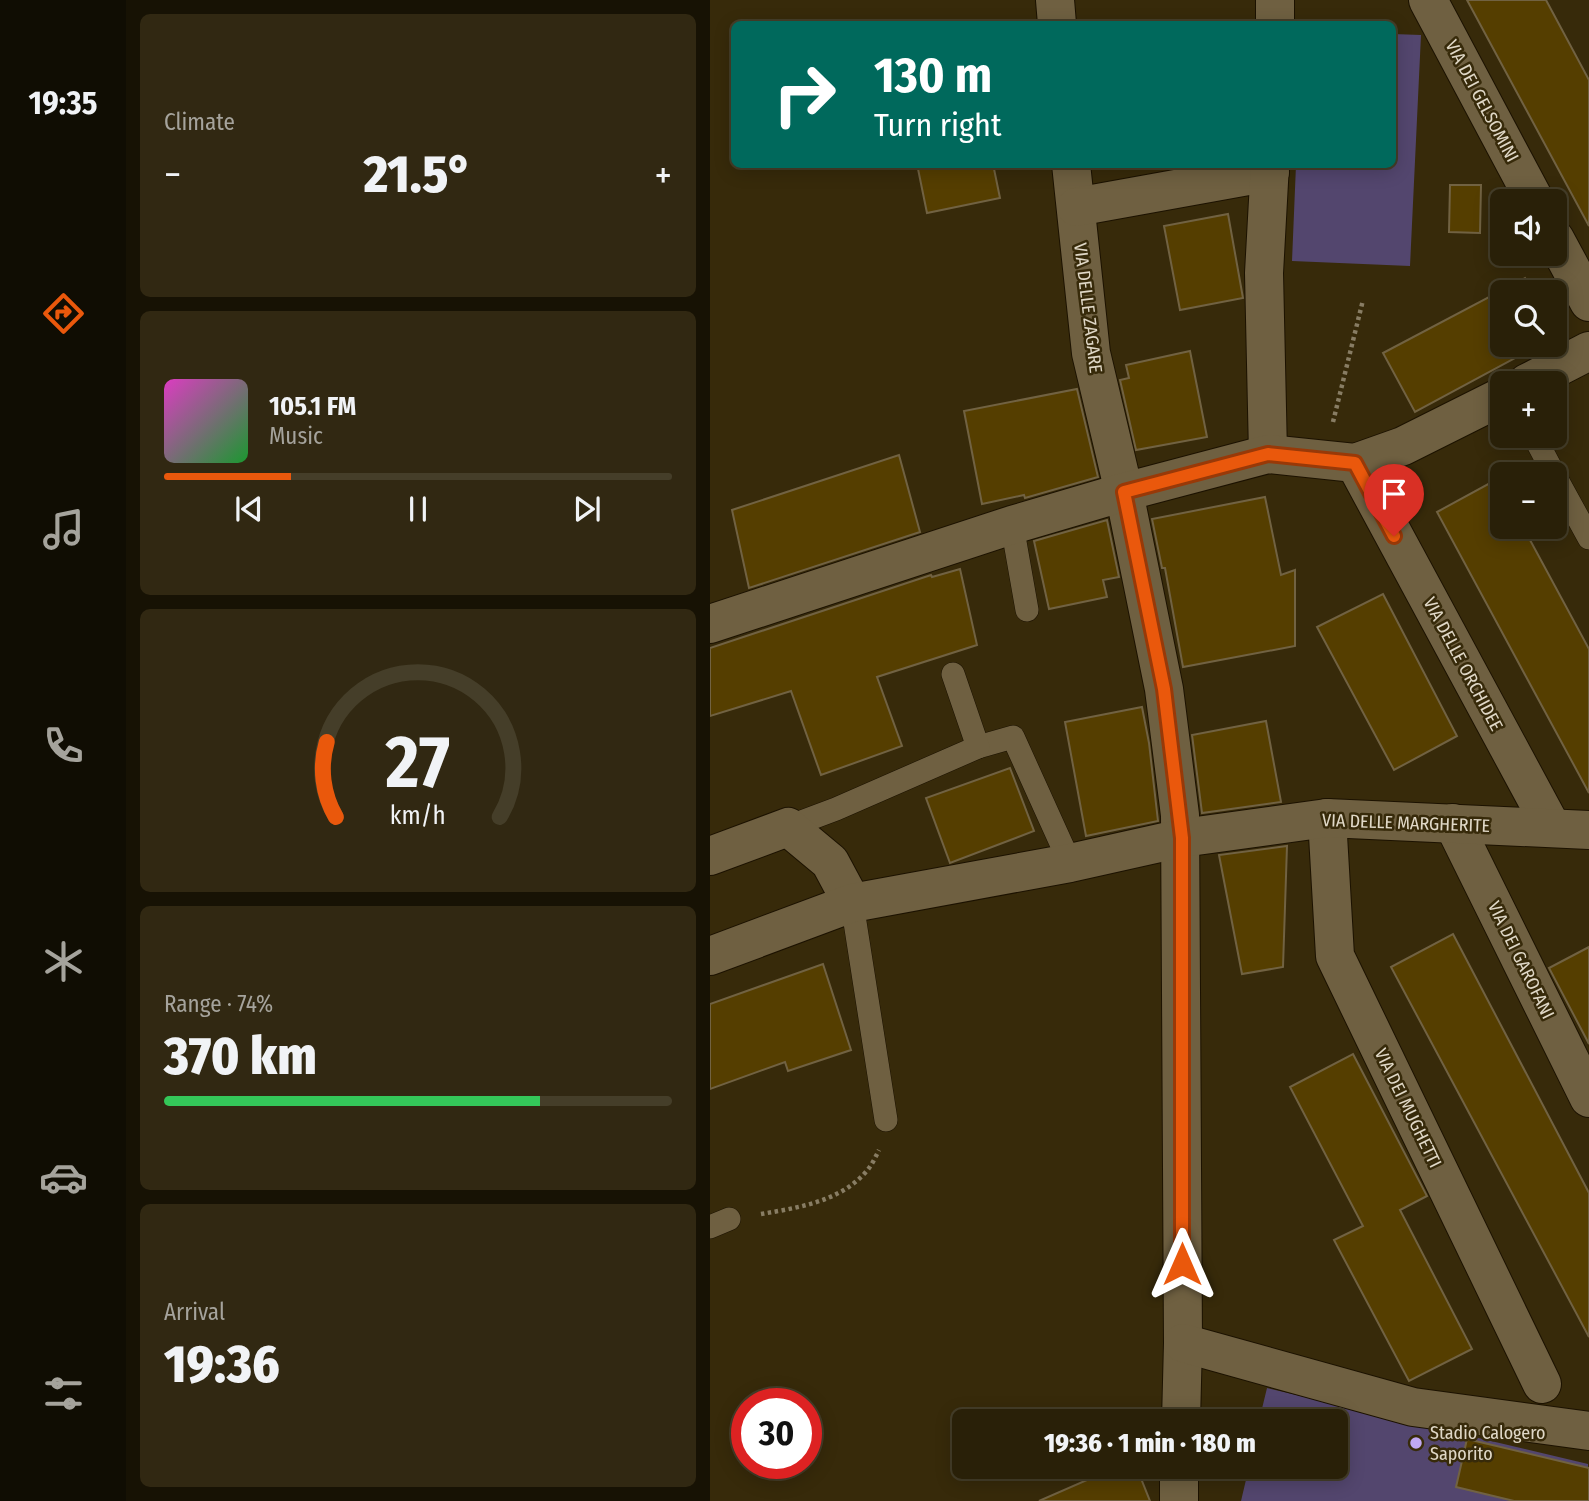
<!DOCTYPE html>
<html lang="en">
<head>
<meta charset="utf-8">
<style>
	:root { --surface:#292008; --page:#312812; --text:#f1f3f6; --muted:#a5a39c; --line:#453e29; --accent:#ea580c }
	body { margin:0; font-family:"Fira Sans Condensed",sans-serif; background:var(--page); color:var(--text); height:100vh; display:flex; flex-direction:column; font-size:26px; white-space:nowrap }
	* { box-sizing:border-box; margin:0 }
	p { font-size:23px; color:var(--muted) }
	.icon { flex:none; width:38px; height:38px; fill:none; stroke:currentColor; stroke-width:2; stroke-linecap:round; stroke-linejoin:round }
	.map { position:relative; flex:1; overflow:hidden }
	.side { display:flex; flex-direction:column; gap:14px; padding:14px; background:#171204; width:584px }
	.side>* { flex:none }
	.banner { position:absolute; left:21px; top:21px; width:665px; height:147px; border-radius:10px; box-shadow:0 4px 18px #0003,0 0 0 2px var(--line); background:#00695c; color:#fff; overflow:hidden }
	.tools { position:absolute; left:780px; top:189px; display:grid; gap:14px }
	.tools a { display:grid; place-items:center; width:77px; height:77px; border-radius:10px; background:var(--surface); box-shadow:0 4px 18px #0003,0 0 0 2px var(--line); font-size:35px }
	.speed { position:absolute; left:21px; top:1388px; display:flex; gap:14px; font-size:35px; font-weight:700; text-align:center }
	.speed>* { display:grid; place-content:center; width:91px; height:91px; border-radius:50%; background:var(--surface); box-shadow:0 4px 18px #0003,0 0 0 2px var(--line); line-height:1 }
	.speed .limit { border:10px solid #d22; background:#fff; color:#111 }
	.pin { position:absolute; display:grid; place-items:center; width:60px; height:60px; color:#fff; margin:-72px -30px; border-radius:50% 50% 50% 0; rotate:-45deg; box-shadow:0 0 7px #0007 }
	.pin .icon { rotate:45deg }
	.me { position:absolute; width:77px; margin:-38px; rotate:0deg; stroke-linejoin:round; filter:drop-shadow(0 0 5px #0008) }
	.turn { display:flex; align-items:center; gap:24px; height:147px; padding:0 28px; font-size:32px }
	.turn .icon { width:91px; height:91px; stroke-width:2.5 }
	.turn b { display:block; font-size:49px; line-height:60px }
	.big { font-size:52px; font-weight:800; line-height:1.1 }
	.side .card { flex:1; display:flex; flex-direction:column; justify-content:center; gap:10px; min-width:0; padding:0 24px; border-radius:10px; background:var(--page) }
	.side .dial { align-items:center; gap:0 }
	.dial svg { height:182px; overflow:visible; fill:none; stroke:var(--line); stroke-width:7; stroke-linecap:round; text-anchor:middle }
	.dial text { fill:var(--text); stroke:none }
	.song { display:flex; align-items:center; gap:21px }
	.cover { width:84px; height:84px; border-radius:10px; background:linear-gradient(135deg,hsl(310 70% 55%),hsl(130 70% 35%)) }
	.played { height:7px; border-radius:4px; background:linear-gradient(90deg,var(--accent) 25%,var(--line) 25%) }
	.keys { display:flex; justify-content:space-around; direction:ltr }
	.heat { display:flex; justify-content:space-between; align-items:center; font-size:38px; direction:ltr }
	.charge { height:10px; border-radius:5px; background:linear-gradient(90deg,#34c759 74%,var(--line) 0) }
	.trip { position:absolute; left:242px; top:1409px; width:396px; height:70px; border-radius:10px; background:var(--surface); box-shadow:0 4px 18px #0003,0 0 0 2px var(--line); font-weight:800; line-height:70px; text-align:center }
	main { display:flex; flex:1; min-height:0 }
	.tabs { display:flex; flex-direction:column; width:126px; justify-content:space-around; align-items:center; background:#100d03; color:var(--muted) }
	.tabs .icon { width:49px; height:49px }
	.tabs .on { color:var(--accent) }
	.tabs b { font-size:32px; color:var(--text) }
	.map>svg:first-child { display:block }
	.green { fill:#53466e }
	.building { fill:#553e00; stroke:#716242; stroke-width:2 }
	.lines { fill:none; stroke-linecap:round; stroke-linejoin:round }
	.service-casing { stroke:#1c1200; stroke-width:24 }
	.minor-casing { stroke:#1c1200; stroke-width:40 }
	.path { stroke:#887d64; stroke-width:4.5; stroke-dasharray:3.5 3.5; stroke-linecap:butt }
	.service { stroke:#6f6041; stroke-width:23 }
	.minor { stroke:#6f6041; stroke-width:38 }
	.route-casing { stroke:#983908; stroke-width:18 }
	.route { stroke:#ea580c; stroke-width:12 }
	.poi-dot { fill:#c0a8f3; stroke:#372a0a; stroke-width:2.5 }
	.labels { text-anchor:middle; stroke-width:5; stroke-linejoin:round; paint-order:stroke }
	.street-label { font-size:18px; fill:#e0d8c7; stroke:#372a0a }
	.poi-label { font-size:18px; fill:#e0d8c7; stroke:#372a0a; text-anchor:start }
</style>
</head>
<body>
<main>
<nav class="tabs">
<b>19:35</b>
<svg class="icon on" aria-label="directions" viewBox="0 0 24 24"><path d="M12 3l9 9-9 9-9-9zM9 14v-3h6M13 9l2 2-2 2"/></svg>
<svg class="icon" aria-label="music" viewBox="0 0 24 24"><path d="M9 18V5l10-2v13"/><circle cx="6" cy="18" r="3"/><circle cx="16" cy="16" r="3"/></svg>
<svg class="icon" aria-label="phone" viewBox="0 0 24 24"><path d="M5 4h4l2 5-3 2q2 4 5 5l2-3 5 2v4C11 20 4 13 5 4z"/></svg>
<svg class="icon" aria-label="climate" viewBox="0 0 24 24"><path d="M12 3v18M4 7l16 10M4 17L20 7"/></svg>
<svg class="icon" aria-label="car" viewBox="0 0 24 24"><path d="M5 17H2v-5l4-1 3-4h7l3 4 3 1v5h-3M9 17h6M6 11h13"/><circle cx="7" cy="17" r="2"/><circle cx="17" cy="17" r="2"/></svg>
<svg class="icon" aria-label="filters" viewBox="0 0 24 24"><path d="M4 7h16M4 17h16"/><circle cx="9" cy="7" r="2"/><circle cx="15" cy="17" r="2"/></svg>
</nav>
<section class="side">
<div class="card"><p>Climate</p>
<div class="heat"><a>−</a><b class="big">21.5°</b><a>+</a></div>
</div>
<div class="card">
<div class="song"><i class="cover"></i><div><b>105.1 FM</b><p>Music</p></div></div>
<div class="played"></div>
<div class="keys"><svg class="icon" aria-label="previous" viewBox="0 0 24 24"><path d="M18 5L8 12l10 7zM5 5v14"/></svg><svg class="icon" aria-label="pause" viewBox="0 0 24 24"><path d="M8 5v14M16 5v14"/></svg><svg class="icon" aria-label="next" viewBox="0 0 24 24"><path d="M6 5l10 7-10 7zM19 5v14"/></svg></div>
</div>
<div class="card dial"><svg viewBox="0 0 100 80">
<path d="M14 69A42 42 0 1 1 86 69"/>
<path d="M14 69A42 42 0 0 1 10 36" stroke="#ea580c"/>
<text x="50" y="56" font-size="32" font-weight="700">27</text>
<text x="50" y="72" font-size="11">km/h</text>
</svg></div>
<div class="card"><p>Range · 74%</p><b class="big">370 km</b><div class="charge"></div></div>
<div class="card"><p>Arrival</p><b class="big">19:36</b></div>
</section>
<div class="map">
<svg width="879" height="1501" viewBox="0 0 879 1501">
	<rect width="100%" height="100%" fill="#372a0a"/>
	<!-- green -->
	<g class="green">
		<polygon points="683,34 711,35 700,266 582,261 586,165 682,164"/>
		<polygon points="557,1388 878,1464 878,1501 531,1501 539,1467 625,1466 625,1421 549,1421"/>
	</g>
	<!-- building -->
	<g class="building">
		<polygon points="757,0 836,0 879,80 879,226"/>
		<polygon points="207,164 283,164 290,198 217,213"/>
		<polygon points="740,185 771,185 770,233 739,232"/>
		<polygon points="518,214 533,298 470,310 454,226"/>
		<polygon points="815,278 822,292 793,292 793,345 829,345 705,412 673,353"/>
		<polygon points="480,351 497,437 426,450 410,380 419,378 416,365"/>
		<polygon points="367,389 388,477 315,498 314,495 272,504 254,411"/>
		<polygon points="189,455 210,532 39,588 22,510"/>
		<polygon points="793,476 793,527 813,527 879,649 879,793 727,512"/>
		<polygon points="555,497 571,575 585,570 585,646 473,667 455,568 452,568 442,519"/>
		<polygon points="397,520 409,577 393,580 397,597 339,609 324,541"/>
		<polygon points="250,569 267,645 167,677 192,746 111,775 81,691 0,716 0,648 221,575 222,577"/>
		<polygon points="673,594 747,736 684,770 607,627"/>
		<polygon points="432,707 439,743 448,821 376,836 355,722"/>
		<polygon points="556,721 571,802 492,813 482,735"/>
		<polygon points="300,768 324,831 240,863 216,798"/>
		<polygon points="577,846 573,967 532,974 509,855"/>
		<polygon points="743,934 879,1193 879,1337 681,967"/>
		<polygon points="879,947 879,1044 839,968"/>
		<polygon points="113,964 141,1050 78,1071 75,1062 0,1089 0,1004"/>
		<polygon points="643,1054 717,1196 690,1210 762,1349 699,1381 624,1240 653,1226 580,1087"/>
		<polygon points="757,1439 879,1468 879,1501 804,1501 746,1487"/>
		<polygon points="380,1466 426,1466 440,1501 329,1501 384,1477"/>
	</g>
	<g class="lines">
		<defs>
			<g id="service">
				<polyline points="824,436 844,474"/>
				<polyline points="845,476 879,538"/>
				<polyline points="302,525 317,610"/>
				<polyline points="268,747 303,737 360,863"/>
				<polyline points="78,827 126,809 268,747 243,674"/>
				<polyline points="142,903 176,1120"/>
				<polyline points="0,1227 19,1219"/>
			</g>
			<g id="minor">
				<polyline points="345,0 347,24"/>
				<polyline points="718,0 825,201"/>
				<polyline points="565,24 565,0"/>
				<polyline points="361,164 381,353 414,492 454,689 470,815 473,1343 471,1421"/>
				<polyline points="366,207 560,172"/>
				<polyline points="845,239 879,302"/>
				<polyline points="817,383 879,351"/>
				<polyline points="558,454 554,273 560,164"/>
				<polyline points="645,463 842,828"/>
				<polyline points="0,624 302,525 414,492 558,454 645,463 693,446 793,396"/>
				<polyline points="617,818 625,956 832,1384"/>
				<polyline points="743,823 879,1098"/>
				<polyline points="0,856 78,827 120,862 142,903"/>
				<polyline points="0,956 142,903 360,863 472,838 617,818 879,830"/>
				<polyline points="473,1343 703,1407 879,1431"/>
				<polyline points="469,1501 469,1466"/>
			</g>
		</defs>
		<!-- service casing -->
		<use href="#service" class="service-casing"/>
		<!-- minor casing -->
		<use href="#minor" class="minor-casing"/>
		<!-- path -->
		<g class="path">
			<polyline points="623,422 653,300"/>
			<path d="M51 1214C86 1208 128 1202 154 1174 161 1167 165 1158 169 1150"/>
		</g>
		<!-- service -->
		<use href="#service" class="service"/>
		<!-- minor -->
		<use href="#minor" class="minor"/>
	</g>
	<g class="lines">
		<defs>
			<polyline id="route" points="472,1264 472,838 454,689 414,492 558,454 645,463 684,536"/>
		</defs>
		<!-- route casing -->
		<use href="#route" class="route-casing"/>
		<!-- route -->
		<use href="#route" class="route"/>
	</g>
	<!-- markers -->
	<circle class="poi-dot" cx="706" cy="1443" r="7"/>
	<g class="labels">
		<!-- street labels -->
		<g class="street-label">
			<text transform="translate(772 101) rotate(62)" y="6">VIA DEI GELSOMINI</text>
			<text transform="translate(378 308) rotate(83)" y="6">VIA DELLE ZAGARE</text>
			<text transform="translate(753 664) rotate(62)" y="6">VIA DELLE ORCHIDEE</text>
			<text transform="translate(696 823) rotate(2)" y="6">VIA DELLE MARGHERITE</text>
			<text transform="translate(811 960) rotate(64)" y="6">VIA DEI GAROFANI</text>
			<text transform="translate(698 1108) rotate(64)" y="6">VIA DEI MUGHETTI</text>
		</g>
		<!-- poi labels -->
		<g class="poi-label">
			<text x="720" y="1439">Stadio Calogero<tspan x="720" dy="21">Saporito</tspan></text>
		</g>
	</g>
</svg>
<div class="tools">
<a><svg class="icon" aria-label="sound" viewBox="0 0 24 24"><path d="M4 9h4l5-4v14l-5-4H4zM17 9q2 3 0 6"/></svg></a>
<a><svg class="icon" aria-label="search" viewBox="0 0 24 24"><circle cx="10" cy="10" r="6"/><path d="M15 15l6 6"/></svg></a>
<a>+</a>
<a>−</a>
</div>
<div class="speed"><div class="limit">30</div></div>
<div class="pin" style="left:684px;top:536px;background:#d93025"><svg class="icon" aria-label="arrive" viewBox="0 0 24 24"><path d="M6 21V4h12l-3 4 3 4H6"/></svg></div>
<svg class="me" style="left:472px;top:1264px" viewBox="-20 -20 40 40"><path d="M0-17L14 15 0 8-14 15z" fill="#ea580c" stroke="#fff" stroke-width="4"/></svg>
<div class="trip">19:36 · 1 min · 180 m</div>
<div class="banner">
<div class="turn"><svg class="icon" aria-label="right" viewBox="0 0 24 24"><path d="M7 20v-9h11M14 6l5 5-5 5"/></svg><div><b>130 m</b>Turn right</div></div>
</div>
</div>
</main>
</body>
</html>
